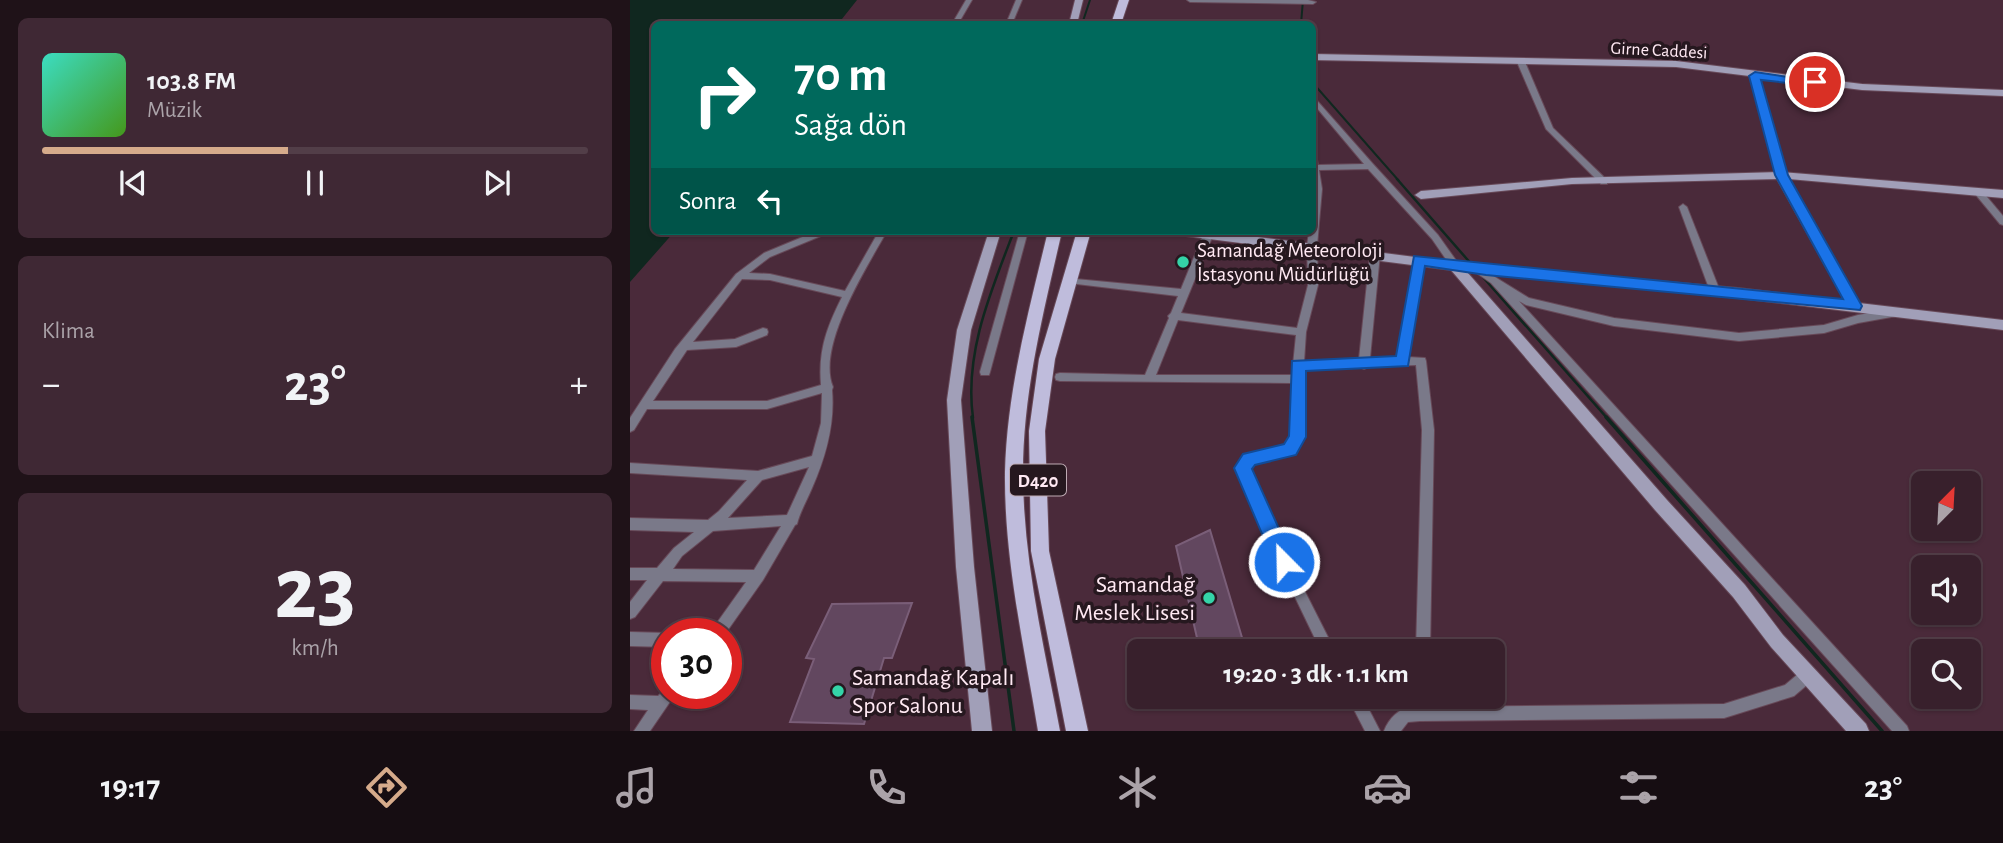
<!DOCTYPE html>
<html lang="tr">
<head>
<meta charset="utf-8">
<style>
	:root { --surface:#38202c; --page:#3f2834; --text:#f1f3f6; --muted:#aba3a9; --line:#523e48; --accent:#d6ab8b }
	body { margin:0; font-family:"Alegreya Sans",sans-serif; background:var(--page); color:var(--text); height:100vh; display:flex; flex-direction:column; font-size:26px; white-space:nowrap }
	* { box-sizing:border-box; margin:0 }
	p { font-size:23px; color:var(--muted) }
	.icon { flex:none; width:38px; height:38px; fill:none; stroke:currentColor; stroke-width:2; stroke-linecap:round; stroke-linejoin:round }
	.map { position:relative; flex:1; overflow:hidden }
	.side { display:flex; flex-direction:column; gap:18px; padding:18px; background:#1f1218; width:630px }
	.side>* { flex:none }
	.guide { position:absolute; left:21px; top:21px; width:665px; height:214px; border-radius:10px; box-shadow:0 2px 5px #0004,0 0 0 2px var(--line); background:#00695c; color:#fff; overflow:hidden }
	.needle { width:46px; rotate:24deg }
	.controls { position:absolute; left:1281px; top:471px; display:grid; gap:14px }
	.controls a { display:grid; place-items:center; width:70px; height:70px; border-radius:10px; background:var(--surface); box-shadow:0 2px 5px #0004,0 0 0 2px var(--line); font-size:35px }
	.speed { position:absolute; left:21px; top:618px; display:flex; gap:14px; font-size:35px; font-weight:700; text-align:center }
	.speed>* { display:grid; place-content:center; width:91px; height:91px; border-radius:50%; background:var(--surface); box-shadow:0 2px 5px #0004,0 0 0 2px var(--line); line-height:1 }
	.speed .limit { border:10px solid #d22; background:#fff; color:#111 }
	.pin { position:absolute; display:grid; place-items:center; width:60px; height:60px; color:#fff; margin:-30px; border:4px solid #fff; border-radius:50%; box-shadow:0 2px 7px #0007 }
	.me { position:absolute; width:77px; margin:-38px; rotate:337deg; stroke-linejoin:round; filter:drop-shadow(0 0 5px #0008) }
	.turn { display:flex; align-items:center; gap:24px; height:147px; padding:0 28px; font-size:32px }
	.turn .icon { width:91px; height:91px; stroke-width:2.5 }
	.turn b { display:block; font-size:49px; line-height:60px }
	.then { display:flex; align-items:center; height:66px; padding:0 28px; background:#0003; gap:14px; font-size:26px }
	.big { font-size:52px; font-weight:700; line-height:1.1 }
	.side .card { flex:1; display:flex; flex-direction:column; justify-content:center; gap:10px; min-width:0; padding:0 24px; border-radius:10px; background:var(--page) }
	.side .dial { align-items:center; gap:0 }
	.dial b { font-size:91px; line-height:1 }
	.song { display:flex; align-items:center; gap:21px }
	.cover { width:84px; height:84px; border-radius:10px; background:linear-gradient(135deg,hsl(170 70% 55%),hsl(100 70% 35%)) }
	.played { height:7px; border-radius:4px; background:linear-gradient(90deg,var(--accent) 45%,var(--line) 45%) }
	.keys { display:flex; justify-content:space-around; direction:ltr }
	.heat { display:flex; justify-content:space-between; align-items:center; font-size:38px; direction:ltr }
	.trip { position:absolute; left:497px; top:639px; width:378px; height:70px; border-radius:10px; background:var(--surface); box-shadow:0 2px 5px #0004,0 0 0 2px var(--line); font-weight:700; line-height:70px; text-align:center }
	.dock { display:flex; height:112px; justify-content:space-around; align-items:center; background:#160d12; color:var(--muted) }
	.dock .icon { width:49px; height:49px }
	.dock .active { color:var(--accent) }
	.dock b { font-size:32px; color:var(--text) }
	main { display:flex; flex:1; min-height:0 }
	.map>svg:first-child { display:block }
	.water { fill:#10271f }
	.lines { fill:none; stroke-linecap:round; stroke-linejoin:round }
	.stream-far2 { stroke:#10271f; stroke-width:2 }
	.stream-far1 { stroke:#10271f; stroke-width:2.5 }
	.stream { stroke:#10271f; stroke-width:3.5 }
	.building { fill:#62475f; stroke:#7a5e78; stroke-width:2 }
	.street-casing { stroke:#674958; stroke-width:2 }
	.secondary-casing { stroke:#674958; stroke-width:2 }
	.primary-casing { stroke:#674958; stroke-width:2 }
	.street { fill:#7a7989; fill-rule:evenodd }
	.secondary { fill:#a19fb8; fill-rule:evenodd }
	.primary { fill:#bfbcdc; fill-rule:evenodd }
	.route { fill:#1a73e8; stroke:#114b97; stroke-width:2 }
	.poi-dot { fill:#34d4a8; stroke:#26181f; stroke-width:2.5 }
	.labels { text-anchor:middle; stroke-width:7; stroke-linejoin:round; paint-order:stroke }
	.far-street-label { font-size:18px; fill:#ffe9f3; stroke:#26181f }
	.shield { fill:#26181f; stroke:#beaab3; stroke-width:2 }
	.shield-label { font-size:19px; font-weight:bold; fill:#ffe9f3 }
	.poi-label { font-size:21px; fill:#ffe9f3; stroke:#26181f; text-anchor:start }
	.near-poi-label { font-size:24px; fill:#ffe9f3; stroke:#26181f; text-anchor:end }
</style>
</head>
<body>
<main>
<section class="side">
<div class="card">
<div class="song"><i class="cover"></i><div><b>103.8 FM</b><p>Müzik</p></div></div>
<div class="played"></div>
<div class="keys"><svg class="icon" aria-label="previous" viewBox="0 0 24 24"><path d="M18 5L8 12l10 7zM5 5v14"/></svg><svg class="icon" aria-label="pause" viewBox="0 0 24 24"><path d="M8 5v14M16 5v14"/></svg><svg class="icon" aria-label="next" viewBox="0 0 24 24"><path d="M6 5l10 7-10 7zM19 5v14"/></svg></div>
</div>
<div class="card"><p>Klima</p>
<div class="heat"><a>−</a><b class="big">23°</b><a>+</a></div>
</div>
<div class="card dial"><b>23</b><p>km/h</p></div>
</section>
<div class="map">
<svg width="1373" height="731" viewBox="0 0 1373 731">
	<rect width="100%" height="100%" fill="#4a2a3a"/>
	<!-- water -->
	<polygon class="water" points="0,0 227,0 208,24 24,24 24,231 45,231 0,282"/>
	<g class="lines">
		<!-- stream-far2 -->
		<g class="stream-far2">
			<polyline points="452,24 460,0"/>
			<polyline points="671,24 673,0"/>
			<polyline points="682,82 769,181"/>
		</g>
		<!-- stream-far1 -->
		<g class="stream-far1">
			<polyline points="767,179 843,266"/>
			<polyline points="852,276 977,418"/>
			<path d="M343 418C334 353 361 291 384 231"/>
		</g>
		<!-- stream -->
		<g class="stream">
			<polyline points="342,417 384,731"/>
			<polyline points="976,417 1252,731"/>
		</g>
	</g>
	<!-- building -->
	<g class="building">
		<polygon points="580,530 616,651 570,651 546,546"/>
		<polygon points="282,603 262,658 254,658 234,724 160,722 184,659 176,658 202,604"/>
	</g>
	<g class="lines">
		<defs>
			<g id="street">
				<polygon points="336,0 342,0 328,24 322,24"/>
				<polygon points="386,0 392,0 382,24 376,24"/>
				<polygon points="557,0 678,0 686,2 683,4 560,2"/>
				<polygon points="891,60 895,62 923,128 977,180 977,184 971,184 916,129 887,62"/>
				<polygon points="1122,74 1129,76 1155,175 1154,177 1151,178 1147,175 1121,76"/>
				<path d="M682 95 743 164 808 235 830 266 825 269 822 268 802 239 738 169 689 170 692 189 687 246 688 285 676 332 674 362 729 359 740 254 745 251 750 254 740 358 767 357 784 260 789 257 794 260 778 357 795 358 796 361 804 430 800 651H786L792 430 786 365 738 367 734 369 730 367 673 370V437L664 453 623 463 619 469 658 558 705 651H691L650 566 607 468 615 456 656 446 661 437 662 383 430 381 426 380 425 377 426 374 430 373 515 375 539 318 538 316 541 313 548 296 438 283 433 280 435 278 551 289 573 235 578 232 583 235 551 313 667 328 678 285 677 246 679 231H682V153L686 155 688 165 734 164 682 102ZM548 320 666 335 662 375H526Z"/>
				<polygon points="1349,190 1352,191 1373,216 1373,225 1370,224 1346,195 1346,191"/>
				<polygon points="1053,204 1057,207 1090,291 1088,293 1085,294 1080,291 1049,207"/>
				<path d="M187 231H199L198 233 140 257 119 273 140 274 215 291 249 231H257C237 267 186 346 203 387L202 390C205 424 196 456 182 488 177 500 170 512 167 524L165 525 133 580 95 634H79L116 582 33 581 5 617 0 619V602L17 580H0V568H27L44 548 64 532 0 530V518L78 520 89 511 117 480 0 473V463L128 471 182 456 191 423 192 393 137 409H17L4 430 0 432V418L45 349 106 274 134 253ZM112 279 140 280 212 297C197 327 188 350 191 385L137 401H23L57 350 106 347 137 335 138 332 137 329 133 328 105 339 63 342ZM179 467 157 515 98 518 132 480ZM151 526 124 570 43 569 52 556 83 531Z"/>
				<polygon points="390,231 398,231 360,372 359,375 351,375 350,372"/>
				<polygon points="844,264 899,298 984,318 1109,333 1194,325 1228,315 1263,309 1267,310 1268,313 1267,316 1228,323 1194,333 1109,341 984,326 896,305 889,301 1277,726 1279,731 1262,731 861,283 841,269 839,267"/>
				<polygon points="0,632 37,633 37,647 0,646"/>
				<path d="M1179 667 1184 669 1186 674 1184 679 1164 696 1094 718 790 721 778 722 771 731H754C759 718 769 708 783 707L784 696H798V707L1094 704 1155 685 1174 669Z"/>
				<polygon points="37,687 37,693 46,693 20,731 4,731 18,710 0,709 0,695 28,696"/>
				<polygon points="717,696 732,696 750,731 735,731"/>
			</g>
			<g id="secondary">
				<polygon points="445,0 453,0 447,24 439,24"/>
				<polygon points="682,54 1046,61 1232,84 1373,90 1373,96 1232,90 1046,67 682,60"/>
				<polygon points="1151,172 1373,190 1373,198 1159,179 1229,303 1373,320 1373,330 1108,298 837,272 1037,500 1115,585 1153,635 1236,724 1239,731 1216,731 1141,647 1103,597 1025,510 821,270 548,235 542,231 580,231 856,266 1108,288 1215,301 1147,179 942,184 791,199 785,195 791,191 942,178"/>
				<polygon points="359,231 371,231 341,330 331,400 344,567 362,731 342,731 326,567 317,400 327,330"/>
			</g>
			<g id="primary">
				<polygon points="489,0 499,0 491,24 481,24"/>
				<path d="M418 231H432C414 310 393 391 393 473 393 560 414 646 430 731H408C394 645 374 559 375 472 377 390 399 310 418 231Z"/>
				<polygon points="447,231 461,231 425,359 415,431 419,551 458,731 436,731 401,551 399,431 409,359"/>
			</g>
		</defs>
		<!-- street casing -->
		<use href="#street" class="street-casing"/>
		<!-- secondary casing -->
		<use href="#secondary" class="secondary-casing"/>
		<!-- primary casing -->
		<use href="#primary" class="primary-casing"/>
		<!-- street -->
		<use href="#street" class="street"/>
		<!-- secondary -->
		<use href="#secondary" class="secondary"/>
		<!-- primary -->
		<use href="#primary" class="primary"/>
	</g>
	<!-- route -->
	<polygon class="route" points="1125,72 1190,82 1185,86 1131,80 1158,175 1232,306 1230,310 856,275 795,266 778,366 676,371 676,437 666,455 625,465 622,469 664,562 661,569 654,572 647,569 604,468 613,454 654,444 659,436 662,361 766,356 784,256 1213,299 1145,175 1119,76"/>
	<!-- markers -->
	<g class="poi-dot">
		<circle cx="553" cy="262" r="7"/>
		<circle cx="579" cy="598" r="7"/>
		<circle cx="208" cy="691" r="7"/>
	</g>
	<g class="labels">
		<!-- far-street labels -->
		<g class="far-street-label">
			<text transform="translate(1029 50) rotate(3)" y="6">Girne Caddesi</text>
		</g>
		<!-- shield labels -->
		<rect class="shield" x="380" y="464.5" width="56" height="31" rx="5"/>
		<g class="shield-label">
			<text x="408" y="487">D420</text>
		</g>
		<!-- poi labels -->
		<g class="poi-label">
			<text x="567" y="257">Samandağ Meteoroloji<tspan x="567" dy="24">İstasyonu Müdürlüğü</tspan></text>
		</g>
		<!-- near-poi labels -->
		<g class="near-poi-label">
			<text x="565" y="592">Samandağ<tspan x="565" dy="28">Meslek Lisesi</tspan></text>
			<text x="222" y="685" text-anchor="start">Samandağ Kapalı<tspan x="222" dy="28">Spor Salonu</tspan></text>
		</g>
	</g>
</svg>
<div class="controls">
<a><svg class="needle" viewBox="-14 -14 28 28"><path d="M0-13l5 13h-10z" fill="#e53935"/><path d="M0 13l5-13h-10z" fill="#aba3a9"/></svg></a>
<a><svg class="icon" aria-label="sound" viewBox="0 0 24 24"><path d="M4 9h4l5-4v14l-5-4H4zM17 9q2 3 0 6"/></svg></a>
<a><svg class="icon" aria-label="search" viewBox="0 0 24 24"><circle cx="10" cy="10" r="6"/><path d="M15 15l6 6"/></svg></a>
</div>
<div class="speed"><div class="limit">30</div></div>
<div class="pin" style="left:1185px;top:82px;background:#d93025"><svg class="icon" aria-label="arrive" viewBox="0 0 24 24"><path d="M6 21V4h12l-3 4 3 4H6"/></svg></div>
<svg class="me" style="left:654px;top:562px" viewBox="-20 -20 40 40"><circle r="17" fill="#1a73e8" stroke="#fff" stroke-width="3"/><path d="M0-11L8 9 0 5-8 9z" fill="#fff"/></svg>
<div class="trip">19:20 · 3 dk · 1.1 km</div>
<div class="guide">
<div class="turn"><svg class="icon" aria-label="right" viewBox="0 0 24 24"><path d="M7 20v-9h11M14 6l5 5-5 5"/></svg><div><b>70 m</b>Sağa dön</div></div>
<div class="then">Sonra<svg class="icon" aria-label="left" viewBox="0 0 24 24"><path d="M17 20v-9H6M10 6l-5 5 5 5"/></svg></div>
</div>
</div>
</main>
<nav class="dock">
<b>19:17</b>
<svg class="icon active" aria-label="directions" viewBox="0 0 24 24"><path d="M12 3l9 9-9 9-9-9zM9 14v-3h6M13 9l2 2-2 2"/></svg>
<svg class="icon" aria-label="music" viewBox="0 0 24 24"><path d="M9 18V5l10-2v13"/><circle cx="6" cy="18" r="3"/><circle cx="16" cy="16" r="3"/></svg>
<svg class="icon" aria-label="phone" viewBox="0 0 24 24"><path d="M5 4h4l2 5-3 2q2 4 5 5l2-3 5 2v4C11 20 4 13 5 4z"/></svg>
<svg class="icon" aria-label="climate" viewBox="0 0 24 24"><path d="M12 3v18M4 7l16 10M4 17L20 7"/></svg>
<svg class="icon" aria-label="car" viewBox="0 0 24 24"><path d="M5 17H2v-5l4-1 3-4h7l3 4 3 1v5h-3M9 17h6M6 11h13"/><circle cx="7" cy="17" r="2"/><circle cx="17" cy="17" r="2"/></svg>
<svg class="icon" aria-label="filters" viewBox="0 0 24 24"><path d="M4 7h16M4 17h16"/><circle cx="9" cy="7" r="2"/><circle cx="15" cy="17" r="2"/></svg>
<b>23°</b>
</nav>
</body>
</html>
